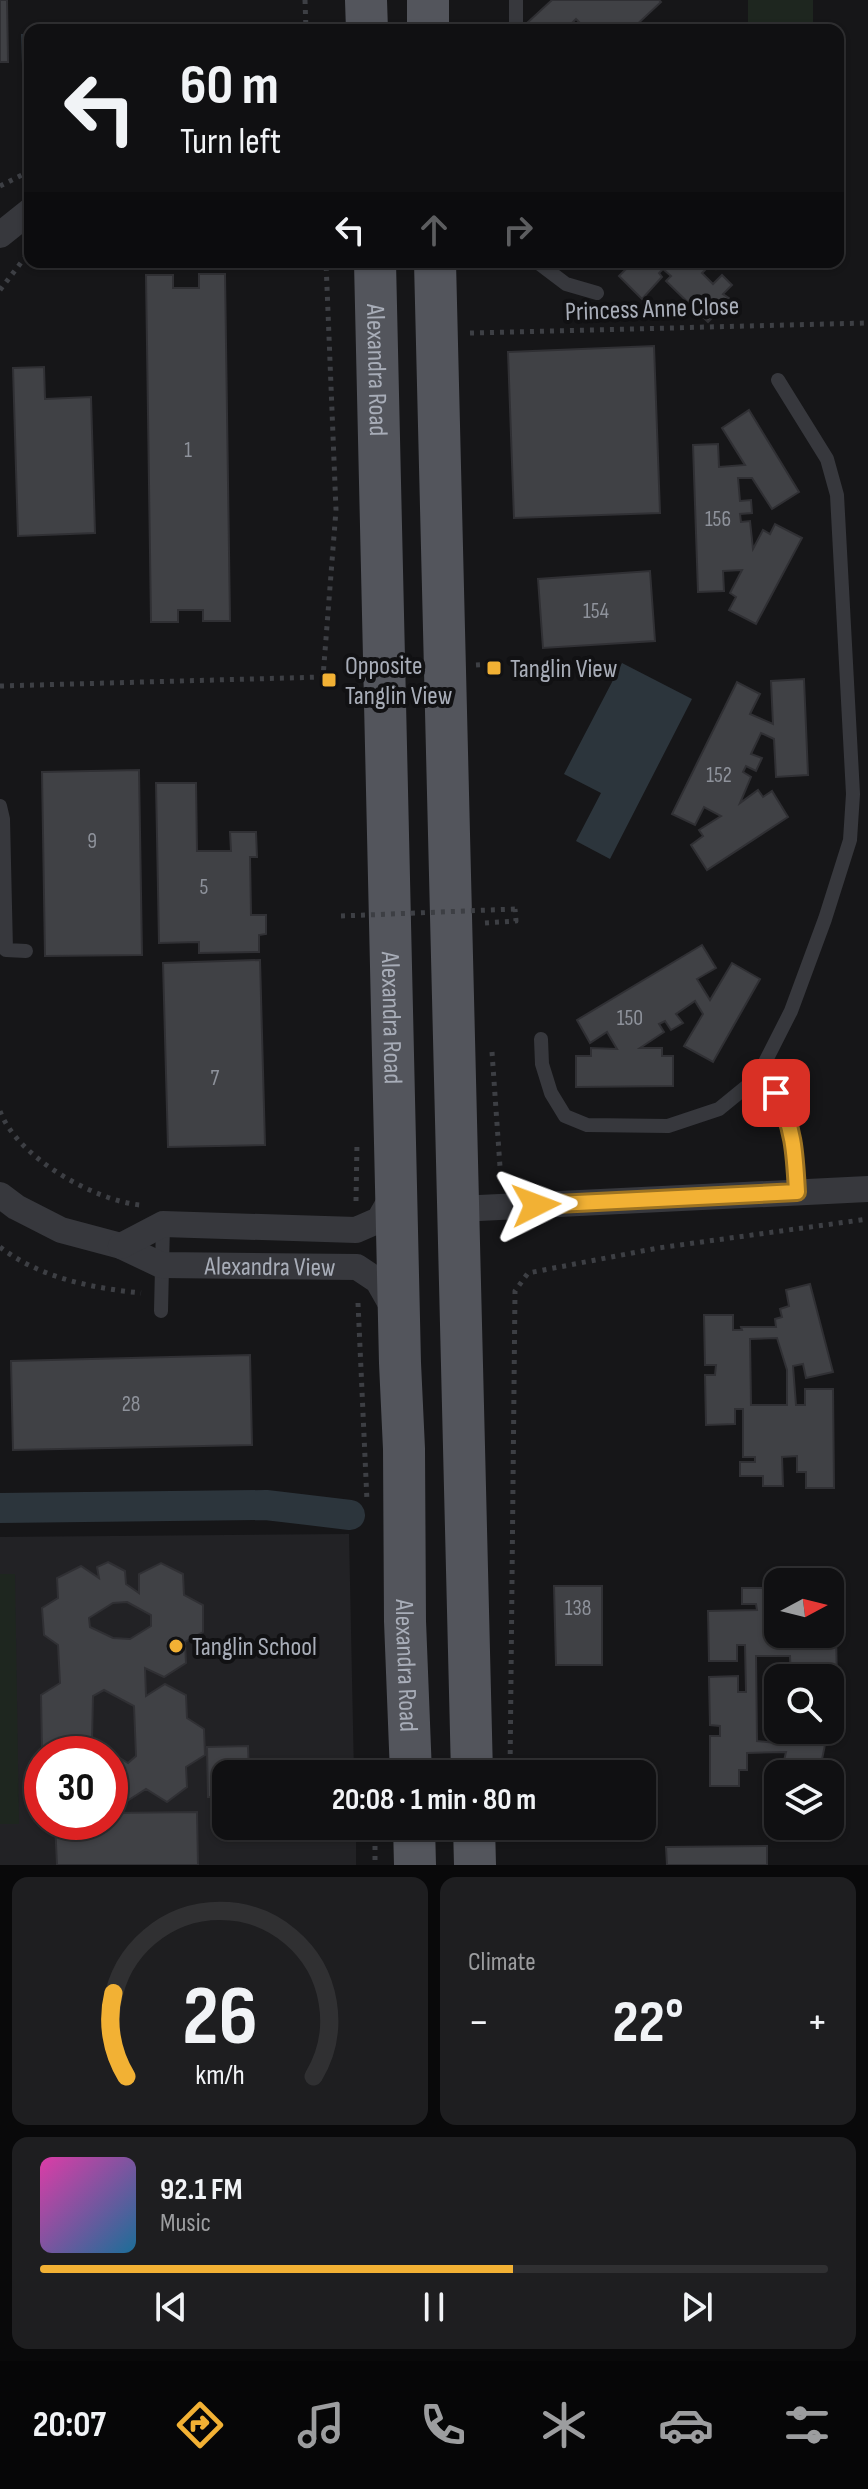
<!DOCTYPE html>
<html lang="en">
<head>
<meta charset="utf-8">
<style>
	:root { --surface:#101012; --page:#1e1e20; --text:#f1f3f6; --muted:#9c9d9f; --line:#303032; --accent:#f2b134 }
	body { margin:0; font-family:"Sofia Sans Condensed",sans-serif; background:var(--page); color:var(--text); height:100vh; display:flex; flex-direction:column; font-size:30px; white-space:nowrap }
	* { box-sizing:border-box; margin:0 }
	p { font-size:26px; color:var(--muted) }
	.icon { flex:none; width:44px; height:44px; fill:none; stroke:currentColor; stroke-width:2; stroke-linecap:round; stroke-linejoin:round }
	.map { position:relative; height:1865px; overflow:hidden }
	.details { display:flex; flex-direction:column; gap:12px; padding:12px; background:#09090a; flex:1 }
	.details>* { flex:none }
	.guide { position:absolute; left:24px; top:24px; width:820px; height:244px; border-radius:16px; box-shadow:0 2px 6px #0004,0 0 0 2px var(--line); background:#101012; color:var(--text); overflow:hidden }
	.needle { width:52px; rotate:83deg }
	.controls { position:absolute; left:764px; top:1568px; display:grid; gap:16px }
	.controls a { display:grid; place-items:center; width:80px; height:80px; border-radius:16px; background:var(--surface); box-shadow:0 2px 6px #0004,0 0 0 2px var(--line); font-size:40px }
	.speed { position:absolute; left:24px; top:1736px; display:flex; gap:16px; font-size:40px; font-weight:700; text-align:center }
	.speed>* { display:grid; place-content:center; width:104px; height:104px; border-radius:50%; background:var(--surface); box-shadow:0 2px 6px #0004,0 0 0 2px var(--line); line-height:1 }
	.speed .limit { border:12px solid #d22; background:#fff; color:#111 }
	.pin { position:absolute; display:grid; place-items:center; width:68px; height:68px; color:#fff; margin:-34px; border-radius:16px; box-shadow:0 4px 12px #0006 }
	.me { position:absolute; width:88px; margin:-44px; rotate:87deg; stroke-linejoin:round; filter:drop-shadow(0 0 6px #0008) }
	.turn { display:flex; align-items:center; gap:28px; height:168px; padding:0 24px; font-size:36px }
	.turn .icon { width:104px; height:104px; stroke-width:2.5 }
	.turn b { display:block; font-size:56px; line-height:68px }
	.lanes { display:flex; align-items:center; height:76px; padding:0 24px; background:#0003; justify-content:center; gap:40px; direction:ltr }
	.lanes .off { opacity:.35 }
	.big { font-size:60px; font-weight:700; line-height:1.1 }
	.details .widget { flex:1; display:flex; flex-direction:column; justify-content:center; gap:12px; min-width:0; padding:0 28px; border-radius:16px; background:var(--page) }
	.details .dial { align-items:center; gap:0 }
	.dial svg { height:208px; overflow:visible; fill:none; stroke:var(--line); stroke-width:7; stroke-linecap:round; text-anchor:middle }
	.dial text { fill:var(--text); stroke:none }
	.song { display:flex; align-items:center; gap:24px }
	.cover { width:96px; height:96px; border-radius:12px; background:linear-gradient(135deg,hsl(320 70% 55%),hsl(200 70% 35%)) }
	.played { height:8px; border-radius:4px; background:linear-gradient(90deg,var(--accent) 60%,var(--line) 60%) }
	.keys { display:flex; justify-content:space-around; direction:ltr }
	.heat { display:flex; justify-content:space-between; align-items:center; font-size:44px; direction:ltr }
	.details .tiles { flex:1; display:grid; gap:12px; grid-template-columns:1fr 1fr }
	.widget:last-child { grid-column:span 2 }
	.trip { position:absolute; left:212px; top:1760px; width:444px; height:80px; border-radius:16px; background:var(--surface); box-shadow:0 2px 6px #0004,0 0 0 2px var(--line); font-weight:700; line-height:80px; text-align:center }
	.menu { display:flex; height:128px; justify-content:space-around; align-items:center; background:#060607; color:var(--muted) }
	.menu .icon { width:56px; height:56px }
	.menu .on { color:var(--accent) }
	.menu b { font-size:36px; color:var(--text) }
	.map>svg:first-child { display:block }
	.built { fill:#222225; fill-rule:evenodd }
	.green { fill:#1e261f }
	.water { fill:#2c353c }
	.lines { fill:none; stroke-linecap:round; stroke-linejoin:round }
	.canal { stroke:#2c353c; stroke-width:30 }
	.building { fill:#404145; stroke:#303034; stroke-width:2; fill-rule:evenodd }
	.path { stroke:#3d3f44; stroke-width:5; stroke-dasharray:4 6; stroke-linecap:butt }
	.service { stroke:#37383d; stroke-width:14 }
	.minor { stroke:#37383d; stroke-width:26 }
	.primary { stroke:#53555c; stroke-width:42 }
	.path-bridge { stroke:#3d3f44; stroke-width:5; stroke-dasharray:4 6; stroke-linecap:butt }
	.route-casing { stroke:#9d7322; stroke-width:20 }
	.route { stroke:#f2b134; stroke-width:14 }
	.poi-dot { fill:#f2b134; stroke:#111113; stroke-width:3 }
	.labels { text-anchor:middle; stroke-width:8; stroke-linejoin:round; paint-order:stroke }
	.number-label { font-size:22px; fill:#8e929b }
	.street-label { font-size:26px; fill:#a8adb8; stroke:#111113 }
	.poi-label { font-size:26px; fill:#a8adb8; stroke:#111113; text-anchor:start }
</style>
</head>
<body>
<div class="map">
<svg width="868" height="1865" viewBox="0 0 868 1865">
	<rect width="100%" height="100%" fill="#161618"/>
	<!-- built -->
	<path class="built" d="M349 1534 354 1774H226V1826H356V1865H0V1537ZM42 1754H110V1822H42Z"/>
	<!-- green -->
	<g class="green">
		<rect x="748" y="0" width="65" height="30"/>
		<polygon points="0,1574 15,1574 19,1824 0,1824"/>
	</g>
	<!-- water -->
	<g class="water">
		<polygon points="21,34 30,34 30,66 22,66"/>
		<polygon points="622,663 692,699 610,859 576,841 601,793 564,774"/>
	</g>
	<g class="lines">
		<!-- canal -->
		<polyline class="canal" points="0,1508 266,1505 350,1515"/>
	</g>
	<!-- building -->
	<g class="building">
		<polygon points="0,0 7,0 8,62 0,62"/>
		<polygon points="552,0 659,0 661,2 631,30 583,30 585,28 576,19 565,30 534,30 527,23"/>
		<polygon points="633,262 723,262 716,269 711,264 702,273 713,284 722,275 732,285 723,294 730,299 708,322 666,281 671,276 663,269 659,273 662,277 642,299 619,276"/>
		<polygon points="199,274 225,274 230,621 203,621 203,610 178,610 178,622 151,622 146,275 173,275 173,288 199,288"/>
		<polygon points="654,346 660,513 514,518 508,352"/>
		<polygon points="44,367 45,399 91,397 95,533 18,536 13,368"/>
		<polygon points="749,410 799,492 772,509 752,478 738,478 740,501 751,500 752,513 740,514 741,522 750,521 753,549 763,530 770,534 775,524 802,538 756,624 729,610 736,597 730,593 742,570 723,571 724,591 698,592 693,445 718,444 719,467 745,465 722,428"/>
		<polygon points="650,571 655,641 543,648 538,579"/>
		<polygon points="804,679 808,775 776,777 774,739 761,733 751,754 762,758 756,771 746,766 743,772 751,777 740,803 758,790 763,797 772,791 788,817 707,870 691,845 703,836 699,830 721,816 704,807 695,825 672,814 737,682 760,694 750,714 773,724 771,681"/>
		<polygon points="139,770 142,955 45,956 42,772"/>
		<polygon points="156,783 196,783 197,851 231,851 230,832 256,832 257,857 250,857 251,915 266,915 266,934 259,935 259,952 199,953 199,942 159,943"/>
		<polygon points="702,945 716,968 697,979 710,1000 732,963 760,979 713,1062 684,1046 703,1014 695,1001 676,1014 683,1023 671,1030 665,1021 659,1024 664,1032 640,1048 662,1048 662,1056 673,1056 673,1086 576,1087 576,1056 591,1056 591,1048 617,1049 607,1032 590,1043 577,1020"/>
		<polygon points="260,960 265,1145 168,1147 163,963"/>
		<path d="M810 1284 833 1372 806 1378 803 1364 793 1366 796 1405H805V1389H833L834 1488H806V1472H797V1456L782 1457 783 1486H763V1476H740V1462H755V1457H743V1409H735V1424L706 1425 705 1375H715L716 1365H705L704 1315H733V1330H742L741 1327H776L775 1319 782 1317 780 1309 789 1306 786 1290ZM777 1338 787 1370V1405H751L750 1339Z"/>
		<polygon points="250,1355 252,1445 13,1450 11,1361"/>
		<path d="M108 1562 125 1571 126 1584 139 1593V1574L161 1563 183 1574 184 1595 203 1605V1632L185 1642 186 1663 164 1677 145 1668 146 1696 165 1684 186 1695 187 1718 204 1729 205 1755 186 1767 187 1787 167 1802 146 1789 110 1812V1754H47L42 1750 41 1695 60 1683 58 1645 44 1635 42 1608 58 1598 57 1578 81 1566 99 1578 97 1567ZM127 1602 151 1615V1626L130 1639 113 1638 90 1627 89 1618 113 1603ZM104 1690 134 1706 136 1756 128 1763 92 1741 93 1696Z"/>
		<polygon points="765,1584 778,1584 778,1634 830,1634 830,1584 835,1584 837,1683 830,1683 830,1678 809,1678 809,1668 799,1668 799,1678 791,1678 790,1656 756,1656 757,1741 777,1743 781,1741 784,1730 828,1730 819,1774 791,1774 793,1768 783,1765 786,1752 747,1753 747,1770 739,1770 739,1786 710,1786 710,1736 720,1736 720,1726 710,1725 709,1677 738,1676 738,1692 746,1692 745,1645 737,1645 737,1661 709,1661 708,1611 757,1610 756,1604 742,1604 742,1588 765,1588"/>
		<polygon points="554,1586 602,1586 602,1665 556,1665"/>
		<polygon points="248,1746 249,1774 226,1774 226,1797 208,1797 207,1747"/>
		<polygon points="197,1812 198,1865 57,1865 55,1822 110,1822 110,1813"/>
		<polygon points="767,1846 767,1865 667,1865 666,1847"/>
	</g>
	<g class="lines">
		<!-- path -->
		<g class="path">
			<polyline points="305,0 306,30"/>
			<polyline points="0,186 30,171"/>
			<polyline points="0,290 30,251"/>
			<polyline points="470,333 868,323"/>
			<polyline points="476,665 491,664"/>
			<polyline points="0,686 323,677 336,510 326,262"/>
			<polyline points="485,923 516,921 515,909"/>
			<polyline points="492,1052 501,1181"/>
			<path d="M0 1111C17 1157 93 1200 140 1205"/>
			<polyline points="356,1201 357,1143"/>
			<path d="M0 1247C40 1278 92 1288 141 1293"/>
			<polyline points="358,1303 367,1501"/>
			<polyline points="510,1774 515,1291 528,1273 658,1248 868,1219"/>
			<polyline points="375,1826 375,1865"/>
		</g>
		<!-- service -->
		<g class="service">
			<polyline points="516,30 516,0"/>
			<polyline points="537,262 566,284 597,293"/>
			<polyline points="0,806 3,819 6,950 26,951"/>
			<polyline points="541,1039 542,1064 551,1093 565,1116 587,1125 668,1126 719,1109 757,1078 791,1011 825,919 850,840 853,794 837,495 827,459 778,380"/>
			<path d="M757 1078C763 1083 771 1088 776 1094 797 1121 795 1160 797 1192"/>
			<polyline points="161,1311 163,1224"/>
		</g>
		<!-- minor -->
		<g class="minor">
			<polyline points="0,235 30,211"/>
			<path id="s1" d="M0 1195 16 1207 61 1230 121 1246 161 1265 357 1267 378 1281 395 1311"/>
			<polyline points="458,1209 868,1189"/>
			<polyline points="121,1246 163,1224 356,1230 379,1220 395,1192"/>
		</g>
		<!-- primary -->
		<g class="primary">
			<polyline points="366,0 367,30"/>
			<polyline points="428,0 428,30"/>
			<path id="s2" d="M375 262 400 1363 404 1449 405 1621 411 1774"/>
			<polyline points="435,262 472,1774"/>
			<polyline points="414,1826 415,1865"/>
			<polyline points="474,1826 475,1865"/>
		</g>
		<!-- path-bridge -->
		<polyline class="path-bridge" points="341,916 515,909"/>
	</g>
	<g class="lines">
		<defs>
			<path id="route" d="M536 1205 797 1192C795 1155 794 1127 776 1093"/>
		</defs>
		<!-- route casing -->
		<use href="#route" class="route-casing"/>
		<!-- route -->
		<use href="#route" class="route"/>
	</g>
	<!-- markers -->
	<g class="poi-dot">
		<rect x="486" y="660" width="16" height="16" rx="4"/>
		<rect x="321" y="672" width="16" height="16" rx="4"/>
		<circle cx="176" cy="1646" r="8"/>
	</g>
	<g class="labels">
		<!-- number labels -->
		<g class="number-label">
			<text x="188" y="457">1</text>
			<text x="718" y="526">156</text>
			<text x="596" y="618">154</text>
			<text x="719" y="782">152</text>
			<text x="92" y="848">9</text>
			<text x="204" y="894">5</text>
			<text x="630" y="1025">150</text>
			<text x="215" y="1085">7</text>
			<text x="131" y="1411">28</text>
			<text x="578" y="1615">138</text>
		</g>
		<!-- street labels -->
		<g class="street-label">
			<text transform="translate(652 308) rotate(-2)" y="9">Princess Anne Close</text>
			<text dy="9" stroke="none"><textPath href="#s2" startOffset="108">Alexandra Road</textPath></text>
			<text dy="9" stroke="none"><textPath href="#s2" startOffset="756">Alexandra Road</textPath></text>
			<text dy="9" stroke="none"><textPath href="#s1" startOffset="286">Alexandra View</textPath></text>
			<text dy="9" stroke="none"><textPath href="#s2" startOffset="1404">Alexandra Road</textPath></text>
		</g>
		<!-- poi labels -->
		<g class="poi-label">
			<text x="345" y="674">Opposite<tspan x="345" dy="30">Tanglin View</tspan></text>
			<text x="510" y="677">Tanglin View</text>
			<text x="192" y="1655">Tanglin School</text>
		</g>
	</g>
</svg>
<div class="controls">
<a><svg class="needle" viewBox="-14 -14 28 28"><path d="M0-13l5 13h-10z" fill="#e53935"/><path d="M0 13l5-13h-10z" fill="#9c9d9f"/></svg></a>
<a><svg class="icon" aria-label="search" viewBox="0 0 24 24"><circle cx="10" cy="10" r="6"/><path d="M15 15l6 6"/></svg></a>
<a><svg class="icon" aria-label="layers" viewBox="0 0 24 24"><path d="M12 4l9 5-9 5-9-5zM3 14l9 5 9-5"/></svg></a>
</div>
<div class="speed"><div class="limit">30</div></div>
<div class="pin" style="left:776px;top:1093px;background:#d93025"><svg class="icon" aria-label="arrive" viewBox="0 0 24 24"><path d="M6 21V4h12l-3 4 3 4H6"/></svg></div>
<svg class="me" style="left:536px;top:1205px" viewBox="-20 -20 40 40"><path d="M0-17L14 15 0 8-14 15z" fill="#f2b134" stroke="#fff" stroke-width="4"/></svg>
<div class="trip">20:08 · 1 min · 80 m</div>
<div class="guide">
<div class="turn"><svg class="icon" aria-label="left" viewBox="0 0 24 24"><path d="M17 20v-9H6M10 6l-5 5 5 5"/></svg><div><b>60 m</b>Turn left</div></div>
<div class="lanes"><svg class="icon" aria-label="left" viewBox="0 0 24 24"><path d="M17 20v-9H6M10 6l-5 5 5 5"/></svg><svg class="icon off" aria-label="ahead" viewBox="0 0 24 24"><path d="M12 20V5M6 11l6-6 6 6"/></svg><svg class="icon off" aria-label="right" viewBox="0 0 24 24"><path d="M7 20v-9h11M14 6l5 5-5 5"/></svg></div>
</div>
</div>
<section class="details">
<div class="tiles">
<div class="widget dial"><svg viewBox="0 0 100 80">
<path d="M14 69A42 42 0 1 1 86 69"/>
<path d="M14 69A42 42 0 0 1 9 37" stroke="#f2b134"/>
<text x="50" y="56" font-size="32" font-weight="700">26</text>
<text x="50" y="72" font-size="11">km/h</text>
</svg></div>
<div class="widget"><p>Climate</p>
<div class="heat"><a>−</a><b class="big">22°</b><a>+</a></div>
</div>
<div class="widget">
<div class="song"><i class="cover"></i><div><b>92.1 FM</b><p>Music</p></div></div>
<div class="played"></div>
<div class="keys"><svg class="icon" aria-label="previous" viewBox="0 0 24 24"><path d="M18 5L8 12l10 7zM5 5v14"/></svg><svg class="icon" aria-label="pause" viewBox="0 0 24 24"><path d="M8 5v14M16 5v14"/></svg><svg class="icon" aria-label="next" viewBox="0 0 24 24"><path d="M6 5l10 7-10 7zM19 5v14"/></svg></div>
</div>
</div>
</section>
<nav class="menu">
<b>20:07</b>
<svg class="icon on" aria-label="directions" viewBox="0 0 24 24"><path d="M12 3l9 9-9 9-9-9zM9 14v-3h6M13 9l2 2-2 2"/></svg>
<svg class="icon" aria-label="music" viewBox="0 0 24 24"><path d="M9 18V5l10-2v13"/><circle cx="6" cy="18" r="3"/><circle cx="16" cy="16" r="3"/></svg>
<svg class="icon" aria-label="phone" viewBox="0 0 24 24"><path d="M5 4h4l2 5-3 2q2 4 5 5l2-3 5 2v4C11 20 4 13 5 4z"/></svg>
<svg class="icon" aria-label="climate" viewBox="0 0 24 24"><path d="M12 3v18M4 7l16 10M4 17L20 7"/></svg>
<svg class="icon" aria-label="car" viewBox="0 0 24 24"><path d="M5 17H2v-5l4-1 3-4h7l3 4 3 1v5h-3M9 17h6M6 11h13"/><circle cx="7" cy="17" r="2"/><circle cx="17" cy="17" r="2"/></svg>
<svg class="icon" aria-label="filters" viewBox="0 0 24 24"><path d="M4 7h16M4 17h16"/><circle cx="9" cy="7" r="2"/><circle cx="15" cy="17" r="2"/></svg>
</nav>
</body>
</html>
